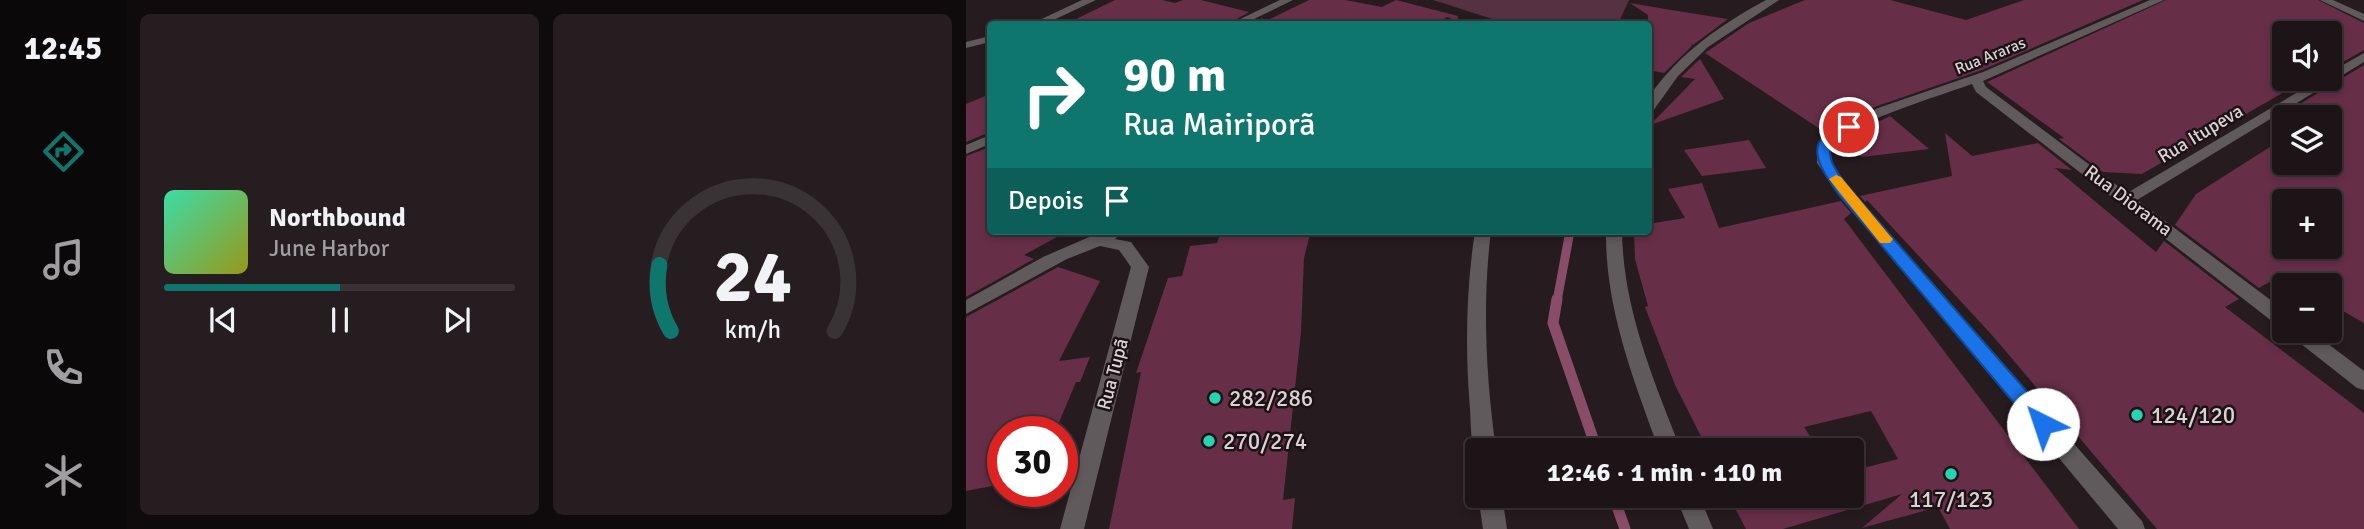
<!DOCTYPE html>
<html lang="pt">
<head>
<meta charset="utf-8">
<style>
	:root { --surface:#1c1417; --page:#251d20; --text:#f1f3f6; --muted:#a09ea1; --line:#3a3336; --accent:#0f766e }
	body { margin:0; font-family:Signika,sans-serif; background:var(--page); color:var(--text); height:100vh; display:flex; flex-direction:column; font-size:26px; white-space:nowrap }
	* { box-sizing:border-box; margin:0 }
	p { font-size:23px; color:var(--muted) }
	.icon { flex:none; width:38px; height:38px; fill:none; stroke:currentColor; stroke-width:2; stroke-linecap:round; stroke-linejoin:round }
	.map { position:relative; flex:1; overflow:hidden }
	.side { display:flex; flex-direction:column; gap:14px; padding:14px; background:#0f0b0d; width:840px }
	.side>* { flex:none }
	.hud { position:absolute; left:21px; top:21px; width:665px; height:214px; border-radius:7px; box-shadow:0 4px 10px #0003,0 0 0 2px var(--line); background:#0f766e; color:#fff; overflow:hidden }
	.controls { position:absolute; left:1306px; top:21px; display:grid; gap:14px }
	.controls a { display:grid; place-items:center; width:70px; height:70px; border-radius:7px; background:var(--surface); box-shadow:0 4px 10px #0003,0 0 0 2px var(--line); font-size:35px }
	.speed { position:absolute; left:21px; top:416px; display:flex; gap:14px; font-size:35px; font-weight:700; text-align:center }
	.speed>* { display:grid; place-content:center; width:91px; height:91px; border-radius:50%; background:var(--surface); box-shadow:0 4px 10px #0003,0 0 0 2px var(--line); line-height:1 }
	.speed .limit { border:10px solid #d22; background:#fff; color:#111 }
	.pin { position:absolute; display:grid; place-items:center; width:60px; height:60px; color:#fff; margin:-30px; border:4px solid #fff; border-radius:50%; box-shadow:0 2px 7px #0007 }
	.me { position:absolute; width:77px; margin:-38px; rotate:319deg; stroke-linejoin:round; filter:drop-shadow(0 0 5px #0008) }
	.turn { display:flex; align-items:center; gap:24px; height:147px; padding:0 21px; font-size:32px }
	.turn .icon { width:91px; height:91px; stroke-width:2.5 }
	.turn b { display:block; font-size:49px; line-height:60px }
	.then { display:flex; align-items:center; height:66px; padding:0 21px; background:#0003; gap:14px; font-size:26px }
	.side .card { flex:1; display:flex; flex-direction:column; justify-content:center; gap:10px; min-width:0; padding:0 24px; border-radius:10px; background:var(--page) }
	.side .dial { align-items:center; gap:0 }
	.dial svg { height:182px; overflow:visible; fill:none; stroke:var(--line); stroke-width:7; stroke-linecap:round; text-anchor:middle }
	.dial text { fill:var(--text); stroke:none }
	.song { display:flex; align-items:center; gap:21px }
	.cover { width:84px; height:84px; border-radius:10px; background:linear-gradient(135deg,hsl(160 70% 55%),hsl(60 70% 35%)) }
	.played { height:7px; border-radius:4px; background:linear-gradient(90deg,var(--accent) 50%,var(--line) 50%) }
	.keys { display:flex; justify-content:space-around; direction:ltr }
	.side .tiles { flex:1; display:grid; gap:14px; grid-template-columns:repeat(2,1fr) }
	.trip { position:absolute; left:499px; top:438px; width:399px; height:70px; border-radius:7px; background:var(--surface); box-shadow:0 4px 10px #0003,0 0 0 2px var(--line); font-weight:700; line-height:70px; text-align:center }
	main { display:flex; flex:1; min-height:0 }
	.dock { display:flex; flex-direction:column; width:126px; justify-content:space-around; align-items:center; background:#0b0809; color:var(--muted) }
	.dock .icon { width:49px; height:49px }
	.dock .on { color:var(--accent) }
	.dock b { font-size:32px; color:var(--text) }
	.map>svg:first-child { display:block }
	.green { fill:#563141 }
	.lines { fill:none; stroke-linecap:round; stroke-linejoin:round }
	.stream-far1 { stroke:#894d68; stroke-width:9 }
	.stream { stroke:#894d68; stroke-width:11 }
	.building { fill:#672e48; fill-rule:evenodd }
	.minor { fill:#605a5c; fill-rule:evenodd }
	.tertiary { fill:#605a5c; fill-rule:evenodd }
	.route { fill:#1a73e8; stroke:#114b97; stroke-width:2 }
	.slow { fill:#f59e0b }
	.poi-dot { fill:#25d5ae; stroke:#1c1216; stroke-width:2.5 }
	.labels { text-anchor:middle; stroke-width:5; stroke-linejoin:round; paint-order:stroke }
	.far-street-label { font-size:16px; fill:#d9d2d4; stroke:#1c1216 }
	.street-label { font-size:19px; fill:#d9d2d4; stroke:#1c1216 }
	.near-poi-label { font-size:23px; fill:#d9d2d4; stroke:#1c1216; text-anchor:start }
</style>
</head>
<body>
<main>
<nav class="dock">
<b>12:45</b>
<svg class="icon on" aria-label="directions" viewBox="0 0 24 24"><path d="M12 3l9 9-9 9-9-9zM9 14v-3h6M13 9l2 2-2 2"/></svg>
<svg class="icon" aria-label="music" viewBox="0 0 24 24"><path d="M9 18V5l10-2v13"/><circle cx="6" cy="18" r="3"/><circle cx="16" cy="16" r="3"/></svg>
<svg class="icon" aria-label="phone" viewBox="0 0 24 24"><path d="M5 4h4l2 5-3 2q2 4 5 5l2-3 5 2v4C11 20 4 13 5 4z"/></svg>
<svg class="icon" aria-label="climate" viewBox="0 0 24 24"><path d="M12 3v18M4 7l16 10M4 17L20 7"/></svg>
</nav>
<section class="side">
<div class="tiles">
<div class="card">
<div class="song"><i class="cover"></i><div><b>Northbound</b><p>June Harbor</p></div></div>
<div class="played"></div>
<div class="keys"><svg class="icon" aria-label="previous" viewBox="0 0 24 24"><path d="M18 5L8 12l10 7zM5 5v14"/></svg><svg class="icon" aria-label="pause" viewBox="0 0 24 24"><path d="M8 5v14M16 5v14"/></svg><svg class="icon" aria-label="next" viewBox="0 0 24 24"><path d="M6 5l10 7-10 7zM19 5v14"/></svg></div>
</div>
<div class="card dial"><svg viewBox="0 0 100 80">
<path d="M14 69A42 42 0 1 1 86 69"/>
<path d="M14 69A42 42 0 0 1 9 40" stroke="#0f766e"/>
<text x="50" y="56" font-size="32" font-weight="700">24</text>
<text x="50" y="72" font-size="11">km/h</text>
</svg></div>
</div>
</section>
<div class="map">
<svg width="1398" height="529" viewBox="0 0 1398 529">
	<rect width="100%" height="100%" fill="#261b1f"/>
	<!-- green -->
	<polygon class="green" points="467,0 663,0 652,24 542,24"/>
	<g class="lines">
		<!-- stream-far1 -->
		<polyline class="stream-far1" points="591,301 604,231"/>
		<!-- stream -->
		<g class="stream">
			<polyline points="591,299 587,323 631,450"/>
			<polyline points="647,495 659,529"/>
		</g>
	</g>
	<!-- building -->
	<g class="building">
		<polygon points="149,0 196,0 209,3 217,0 235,0 283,12 262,24 100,24"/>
		<polygon points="343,0 379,0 416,7 430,0 492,16 491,24 486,24 486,19 481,17 470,24 283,24 297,18 296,23"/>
		<polygon points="839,0 924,0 1000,20 1058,0 1177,0 1016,70 911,106 857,131 739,53 783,23"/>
		<polygon points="1200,0 1352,0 1398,23 1398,50 1363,70 1363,33 1318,33 1318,79 1349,79 1327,92 1325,88 1176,174 1137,172 1093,139 1098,138 1021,82"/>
		<polygon points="664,3 705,10 762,19 727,45 725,44 726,46 698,73 682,70 682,15"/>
		<polygon points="734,59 758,99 684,125 729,79 715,77"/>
		<path d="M1398 65V323L1363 303V285H1331L1314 276 1293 288 1209 225 1230 194 1318 138V163H1363V117H1343L1334 104ZM1318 201H1363V247H1318Z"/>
		<polygon points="24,94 24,132 0,142 0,104"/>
		<polygon points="924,116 963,149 896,157 873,141"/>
		<polygon points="979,133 1006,156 1072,143 1106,170 1089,168 1190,252 1198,241 1273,299 1259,307 1398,413 1398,529 1191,529 1025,334 901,200 899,202 894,196 986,176"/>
		<polygon points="783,140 800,168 736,176 718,150"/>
		<polygon points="24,147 24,231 102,231 58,255 68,259 0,297 0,156"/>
		<polygon points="736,183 753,228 875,201 885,213 878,219 1113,529 984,529 972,507 896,528 936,494 817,529 780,529 762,495 886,495 886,471 932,459 905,411 838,427 853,450 742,450 709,385 679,307 682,306 669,259 668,231 682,231 682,224 719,218 702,189"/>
		<polygon points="255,231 299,231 297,237 345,231 338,258 335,332 317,500 329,498 326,529 143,529 175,372 170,373 202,278 216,276 224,246 251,243"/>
		<polygon points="92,267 134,281 93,361 124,357 114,382 110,382 89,432 37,432 37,484 0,491 0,317"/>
	</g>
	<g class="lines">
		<!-- minor -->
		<g class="minor">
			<polygon points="314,0 327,0 278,24 264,24"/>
			<path d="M800 0H813L742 47 712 76 687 111 682 112V98C712 54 754 25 800 0Z"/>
			<path d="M1184 0H1198L1017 81 1020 87 1161 193 1354 79H1363V73L1398 53V62L1171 200 1318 310V327L1311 325 1010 92 1006 84C984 92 872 127 866 145 861 163 875 175 884 189L1176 521 1179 529H1152L874 195 851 163 852 146 860 132 912 108 1017 72Z"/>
			<polygon points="1354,0 1367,0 1398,14 1398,21"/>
			<polygon points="480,20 484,21 484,24 472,24"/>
			<polygon points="24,135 24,144 0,154 0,145"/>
			<polygon points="137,231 157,231 149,239 165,242 183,267 118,529 94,529 165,267 153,250 134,246 101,259 0,314 0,300 77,257"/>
			<path d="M509 231H525C516 304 520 377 530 450H511V456C504 443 505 424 504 409 499 349 500 290 509 231Z"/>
			<path d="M640 231H656C657 308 687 379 715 450H693C667 378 639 308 640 231Z"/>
			<polygon points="1323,331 1345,331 1398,371 1398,390 1391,388 1325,336"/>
			<polygon points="512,495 536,495 541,529 517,529"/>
			<polygon points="709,495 733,495 747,529 723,529"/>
		</g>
		<!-- tertiary -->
		<g class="tertiary">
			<polygon points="116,0 130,0 79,24 65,24"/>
			<polygon points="24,36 24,42 0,48 0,42"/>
		</g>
	</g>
	<!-- route -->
	<path class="route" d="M883 123 889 127C883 132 875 134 870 139 854 155 874 176 884 189L1084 418 1087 424 1084 429 1077 432 1070 429 873 195C853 166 832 138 883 123Z"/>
	<!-- slow -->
	<polygon class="slow" points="870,175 875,177 924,236 927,239 924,243 914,243 863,179"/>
	<!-- markers -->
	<g class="poi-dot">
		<circle cx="249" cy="398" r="7"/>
		<circle cx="1171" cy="415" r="7"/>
		<circle cx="243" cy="441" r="7"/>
		<circle cx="985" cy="474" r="7"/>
	</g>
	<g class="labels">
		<!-- far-street labels -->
		<g class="far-street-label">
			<text transform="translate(1024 55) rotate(-22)" y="6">Rua Araras</text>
		</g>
		<!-- street labels -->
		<g class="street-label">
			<text transform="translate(1234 133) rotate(-31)" y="7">Rua Itupeva</text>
			<text transform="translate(1163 200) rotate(37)" y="7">Rua Diorama</text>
			<text transform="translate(146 374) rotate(-75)" y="7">Rua Tupã</text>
		</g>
		<!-- near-poi labels -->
		<g class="near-poi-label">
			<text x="263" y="406">282/286</text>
			<text x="1185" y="423">124/120</text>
			<text x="257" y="449">270/274</text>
			<text x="985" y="507" text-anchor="middle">117/123</text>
		</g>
	</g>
</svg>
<div class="controls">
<a><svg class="icon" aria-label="sound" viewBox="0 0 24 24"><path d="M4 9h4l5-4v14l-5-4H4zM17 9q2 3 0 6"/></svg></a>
<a><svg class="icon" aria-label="layers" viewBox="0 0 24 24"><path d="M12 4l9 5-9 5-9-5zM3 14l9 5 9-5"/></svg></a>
<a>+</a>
<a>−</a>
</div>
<div class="speed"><div class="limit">30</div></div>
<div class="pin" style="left:883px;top:127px;background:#d93025"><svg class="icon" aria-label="arrive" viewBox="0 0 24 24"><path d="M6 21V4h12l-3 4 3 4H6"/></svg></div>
<svg class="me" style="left:1077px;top:424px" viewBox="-20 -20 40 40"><circle r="19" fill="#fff"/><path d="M0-13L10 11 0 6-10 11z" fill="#1a73e8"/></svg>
<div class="trip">12:46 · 1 min · 110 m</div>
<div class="hud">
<div class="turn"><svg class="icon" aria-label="right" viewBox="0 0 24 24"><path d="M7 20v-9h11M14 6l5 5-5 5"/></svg><div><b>90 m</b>Rua Mairiporã</div></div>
<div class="then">Depois<svg class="icon" aria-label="arrive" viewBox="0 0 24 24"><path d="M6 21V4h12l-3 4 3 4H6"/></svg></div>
</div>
</div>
</main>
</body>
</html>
